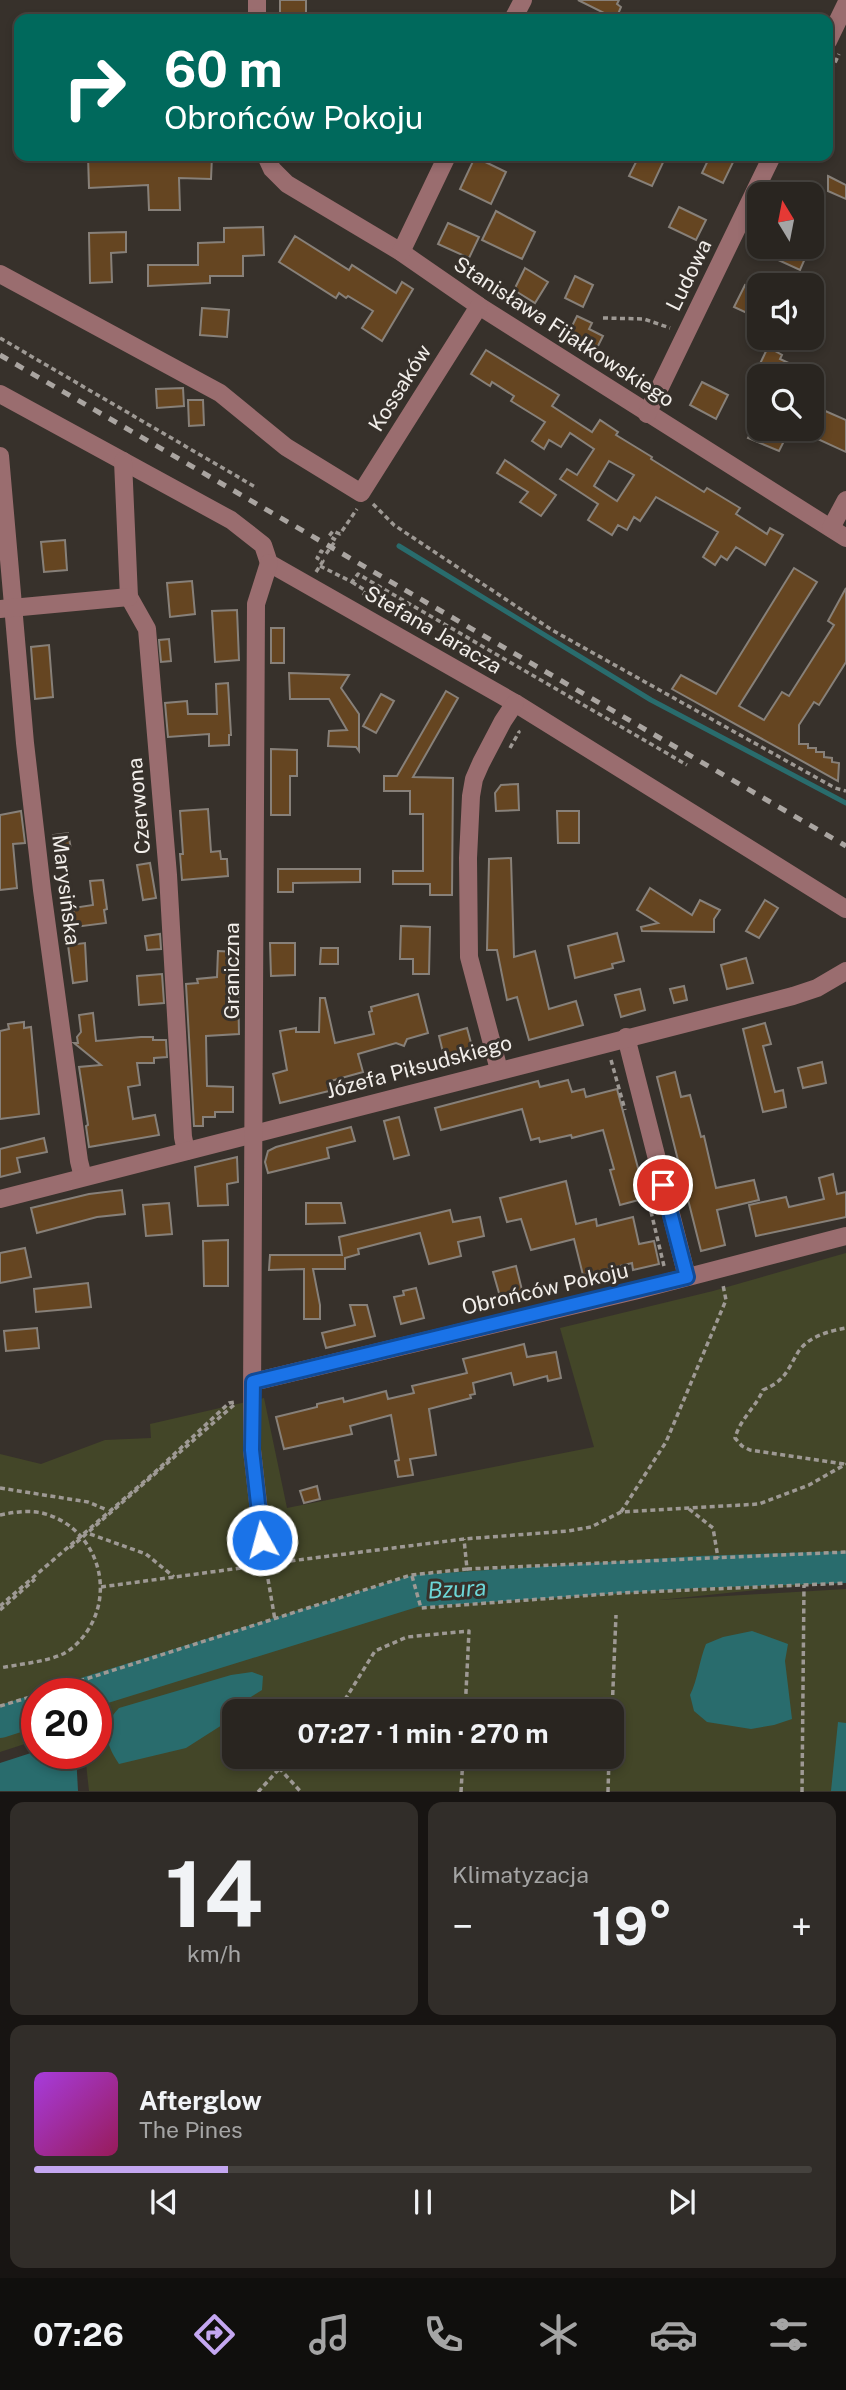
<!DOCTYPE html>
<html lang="pl">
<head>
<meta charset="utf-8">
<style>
	:root { --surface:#292520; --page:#312d29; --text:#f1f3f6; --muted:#a5a5a5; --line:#45423e; --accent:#c4a7f1 }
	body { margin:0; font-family:"Public Sans",sans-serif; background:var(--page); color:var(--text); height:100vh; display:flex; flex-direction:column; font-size:26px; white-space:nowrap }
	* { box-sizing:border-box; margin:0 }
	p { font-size:23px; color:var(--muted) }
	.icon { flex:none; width:38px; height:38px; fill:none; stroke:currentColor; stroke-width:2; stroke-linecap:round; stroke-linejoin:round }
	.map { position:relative; height:1792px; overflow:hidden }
	.drawer { display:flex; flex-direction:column; gap:10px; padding:10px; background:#171412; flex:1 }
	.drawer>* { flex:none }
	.top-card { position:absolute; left:14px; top:14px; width:819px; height:147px; border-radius:14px; box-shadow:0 4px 10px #0003,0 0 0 2px var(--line); background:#00695c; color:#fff; overflow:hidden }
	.needle { width:46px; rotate:350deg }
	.tools { position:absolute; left:747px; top:182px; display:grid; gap:14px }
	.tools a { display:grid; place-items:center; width:77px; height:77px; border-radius:14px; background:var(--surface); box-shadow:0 4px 10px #0003,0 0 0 2px var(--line); font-size:35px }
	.speed { position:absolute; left:21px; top:1678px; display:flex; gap:14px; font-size:35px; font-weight:700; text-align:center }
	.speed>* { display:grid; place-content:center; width:91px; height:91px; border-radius:50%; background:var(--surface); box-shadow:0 4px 10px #0003,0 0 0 2px var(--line); line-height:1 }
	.speed .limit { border:10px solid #d22; background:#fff; color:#111 }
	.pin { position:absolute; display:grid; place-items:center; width:60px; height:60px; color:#fff; margin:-30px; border:4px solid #fff; border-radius:50%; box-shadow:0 2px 7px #0007 }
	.me { position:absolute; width:77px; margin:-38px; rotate:353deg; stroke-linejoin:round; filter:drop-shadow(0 0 5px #0008) }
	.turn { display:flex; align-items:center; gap:24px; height:147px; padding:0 35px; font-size:32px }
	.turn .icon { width:91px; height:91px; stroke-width:2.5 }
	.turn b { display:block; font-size:49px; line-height:60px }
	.big { font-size:52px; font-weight:700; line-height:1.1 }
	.drawer .widget { flex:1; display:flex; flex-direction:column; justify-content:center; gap:10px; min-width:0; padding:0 24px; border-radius:14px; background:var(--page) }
	.drawer .dial { align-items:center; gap:0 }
	.dial b { font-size:91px; line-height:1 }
	.song { display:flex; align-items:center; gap:21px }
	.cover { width:84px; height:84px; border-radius:10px; background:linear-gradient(135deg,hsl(280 70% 55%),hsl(330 70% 35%)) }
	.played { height:7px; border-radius:4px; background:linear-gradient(90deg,var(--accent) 25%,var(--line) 25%) }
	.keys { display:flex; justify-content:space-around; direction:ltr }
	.heat { display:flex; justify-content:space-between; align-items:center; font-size:38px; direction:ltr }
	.drawer .tiles { flex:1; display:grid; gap:10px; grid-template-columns:1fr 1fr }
	.widget:last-child { grid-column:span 2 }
	.trip { position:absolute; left:222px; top:1699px; width:402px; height:70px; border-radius:14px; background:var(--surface); box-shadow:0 4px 10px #0003,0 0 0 2px var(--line); font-weight:700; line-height:70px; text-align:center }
	.menu { display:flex; height:112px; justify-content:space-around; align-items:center; background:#100f0d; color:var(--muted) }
	.menu .icon { width:49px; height:49px }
	.menu .current { color:var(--accent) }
	.menu b { font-size:32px; color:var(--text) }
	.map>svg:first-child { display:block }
	.green { fill:#434628; fill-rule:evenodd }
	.water { fill:#296c6d }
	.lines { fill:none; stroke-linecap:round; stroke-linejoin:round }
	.stream { stroke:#296c6d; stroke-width:5 }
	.river { stroke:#296c6d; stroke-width:32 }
	.building { fill:#654521; stroke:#878079; stroke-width:2; fill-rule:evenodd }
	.path { stroke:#9e9994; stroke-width:3.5; stroke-dasharray:5 3.5; stroke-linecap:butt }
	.minor { stroke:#9a6d6f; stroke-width:18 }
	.rail { stroke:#aaa5a1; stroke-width:5; stroke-dasharray:9 9; stroke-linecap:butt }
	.route-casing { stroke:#114b97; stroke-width:18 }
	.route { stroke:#1a73e8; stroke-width:12 }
	.labels { text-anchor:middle; stroke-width:6; stroke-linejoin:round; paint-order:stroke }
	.street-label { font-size:21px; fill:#f2eeea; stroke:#37312b }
	.water-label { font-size:23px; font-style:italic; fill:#6dd5d6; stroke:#37312b }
</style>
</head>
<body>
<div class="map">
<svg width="846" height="1792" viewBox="0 0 846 1792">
	<rect width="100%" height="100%" fill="#37312b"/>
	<!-- green -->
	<path class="green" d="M846 1253V1581L659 1600 846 1589V1791H89L85 1754H96V1694H37V1740L0 1752V1454L41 1464 105 1440 151 1438 150 1424 264 1398 287 1508 594 1447 560 1328 713 1291ZM234 1712H612V1757H234Z"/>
	<!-- water -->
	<g class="water">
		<path d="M752 1631 788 1644 785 1661 792 1719 774 1725 751 1729 707 1722 694 1711 690 1695C698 1679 699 1661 706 1644L723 1637Z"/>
		<path d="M252 1672 263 1676 262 1690 238 1705 233 1718 186 1748 119 1764C105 1743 101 1727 119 1708L231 1675Z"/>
		<polygon points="838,1722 846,1723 846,1791 831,1791"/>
		<polygon points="37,1751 37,1754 76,1754 78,1791 0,1791 0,1763"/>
	</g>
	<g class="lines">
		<!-- stream -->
		<polyline class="stream" points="399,546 651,700 846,803"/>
		<!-- river -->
		<g class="river">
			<polyline points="83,1694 415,1591 698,1572 846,1567"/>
			<polyline points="0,1722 37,1710"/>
		</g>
	</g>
	<!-- building -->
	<g class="building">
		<rect x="280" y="0" width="26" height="19"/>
		<polygon points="578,0 619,0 617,4 621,7 616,19"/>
		<polygon points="88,156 212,156 211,179 179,178 180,210 149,210 148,185 89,188"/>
		<polygon points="639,156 666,156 652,186 629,176"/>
		<polygon points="710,156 736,156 723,183 702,173"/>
		<polygon points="475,157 506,172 491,204 460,189"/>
		<polygon points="828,176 846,185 846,199 828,191"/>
		<polygon points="679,207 706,220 696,240 669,227"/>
		<polygon points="496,211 535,232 522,259 482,240"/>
		<polygon points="448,223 479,237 469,258 438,244"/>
		<polygon points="263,227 264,255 243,256 243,276 210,276 210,283 148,286 148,265 198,265 198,243 224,242 224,228"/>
		<polygon points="126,232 126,252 111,253 112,282 90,283 89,233"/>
		<polygon points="295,236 349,270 352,265 396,293 402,282 413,289 382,341 362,328 373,311 348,296 346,298 339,293 336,298 279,262"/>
		<polygon points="782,247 810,247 800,270 776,259"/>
		<polygon points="525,268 548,282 535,303 514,290"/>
		<polygon points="575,276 593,285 583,307 565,298"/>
		<polygon points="745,285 760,291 760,319 734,307"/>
		<polygon points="202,308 229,310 227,337 200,335"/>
		<polygon points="577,316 592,323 589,329 603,336 597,348 568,334"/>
		<polygon points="768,347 782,355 780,359 793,365 788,376 774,376 758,368"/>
		<path d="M486 350 559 395 552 406 592 432 600 420 618 432 616 435 652 457 651 459 704 492 707 488 740 508 736 514 767 534 770 528 783 535 765 565 736 547 727 560 721 556 715 565 703 557 718 532 656 497 640 521 634 517 627 530 618 525 612 535 588 520 598 504 560 479 567 469 577 475 594 449 570 433 561 447 549 440 544 449 532 441 545 422 511 401 514 396 492 382 490 386 471 374ZM609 461 634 475 617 501 594 486Z"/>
		<polygon points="702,382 728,395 716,419 690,405"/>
		<polygon points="183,388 184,406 157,408 156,389"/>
		<polygon points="188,400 203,400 204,425 189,426"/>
		<polygon points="823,410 846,420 846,452 809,435"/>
		<polygon points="755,424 760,429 790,429 779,451 748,438"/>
		<polygon points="505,460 556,495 541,516 520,502 528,492 497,473"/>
		<polygon points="65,540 67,570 44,572 41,542"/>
		<polygon points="794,568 817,582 739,706 764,720 782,692 789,696 834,625 828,621 846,588 846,662 819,705 814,702 799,725 799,744 808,744 808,748 816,748 816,752 824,752 824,757 832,758 832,762 839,763 838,781 672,689 681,675 716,694"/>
		<polygon points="192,581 195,614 170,617 167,583"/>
		<polygon points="237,610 239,660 215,662 212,611"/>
		<rect x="271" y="628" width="13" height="35"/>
		<polygon points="169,639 171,661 161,662 159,640"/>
		<polygon points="49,645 53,697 35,699 31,647"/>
		<polygon points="289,673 349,675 341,688 359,714 359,751 356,747 328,746 329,731 347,730 329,699 290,699"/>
		<polygon points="228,683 231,735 229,735 229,745 209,746 209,734 168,737 165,703 187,701 188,714 217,714 216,684"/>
		<polygon points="446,691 458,698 413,777 453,778 452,895 430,895 430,884 393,884 393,871 423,871 423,814 410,814 410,791 384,791 384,776 397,776"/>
		<polygon points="381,694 394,701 376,733 363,726"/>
		<polygon points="271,749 297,750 297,776 290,776 290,815 271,815"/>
		<polygon points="518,784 519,810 496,811 495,793 501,785"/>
		<polygon points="208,809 211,852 220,851 221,859 227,859 228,876 182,880 180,854 183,854 180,811"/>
		<polygon points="21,811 25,843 13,844 17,888 0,890 0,815"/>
		<polygon points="557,811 579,811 579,843 558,843"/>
		<polygon points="68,833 71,849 56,852 53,835"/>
		<polygon points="511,858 514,957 535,951 549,1009 576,1001 583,1025 529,1040 517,997 507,1000 497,950 487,950 489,859"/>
		<polygon points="150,863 156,898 143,900 137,865"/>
		<polygon points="278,869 360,869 360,882 293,883 293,892 278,892"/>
		<polygon points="103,880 107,909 104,910 106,923 75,927 73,908 93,905 90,881"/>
		<polygon points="650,888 692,915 700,900 720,910 714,919 714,932 642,931 641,927 658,923 637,910"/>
		<polygon points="765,900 778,908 759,938 746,931"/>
		<polygon points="401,926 430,927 429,974 413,974 413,959 400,959"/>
		<polygon points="617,933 624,961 612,964 613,968 575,978 568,946"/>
		<polygon points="160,934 161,949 147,950 145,936"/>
		<polygon points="85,943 87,981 73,983 68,945"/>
		<polygon points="270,943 295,943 295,975 271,976"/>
		<polygon points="321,948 338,948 338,964 320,964"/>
		<polygon points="218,951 235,952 234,983 238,983 239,1034 206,1036 207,1086 233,1087 233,1112 215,1112 215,1117 203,1117 203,1126 194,1126 186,984 198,983 197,979 217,977"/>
		<polygon points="746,958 753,983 727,989 721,965"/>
		<polygon points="162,974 164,1003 139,1005 137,976"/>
		<polygon points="684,986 687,1000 674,1003 670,989"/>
		<polygon points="640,989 645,1010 621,1017 615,995"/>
		<polygon points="418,994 428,1033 407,1039 404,1046 396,1043 358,1054 363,1072 327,1082 329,1091 280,1103 273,1074 287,1070 280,1031 296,1028 296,1032 319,1032 320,998 325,998 335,1043 374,1034 369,1012 372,1011 371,1007"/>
		<polygon points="93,1013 96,1041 141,1037 153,1037 153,1040 166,1040 167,1057 154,1058 154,1063 137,1063 140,1085 128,1087 133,1119 155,1115 159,1135 89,1147 86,1126 88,1125 79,1067 101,1065 74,1043 78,1043 77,1037 81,1032 79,1015"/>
		<polygon points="24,1022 24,1028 31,1027 39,1114 0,1119 0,1031 9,1029 8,1024"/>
		<polygon points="765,1023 771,1044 763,1046 775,1092 783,1090 786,1107 763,1112 743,1029"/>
		<polygon points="467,1028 474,1054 445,1061 439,1036"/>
		<polygon points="822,1062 826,1083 803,1088 798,1068"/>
		<polygon points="675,1072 681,1097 690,1095 701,1137 704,1136 716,1188 754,1180 759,1200 717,1210 725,1245 701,1251 657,1077"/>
		<polygon points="568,1080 572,1092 584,1089 586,1097 617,1089 646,1198 620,1205 610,1170 614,1169 603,1130 572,1138 571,1135 540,1142 539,1138 531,1140 522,1109 441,1130 435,1108 538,1081 540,1087"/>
		<polygon points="399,1117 409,1155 394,1159 384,1121"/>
		<polygon points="351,1127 355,1141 327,1148 329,1158 268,1173 265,1162 268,1151 276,1147"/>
		<polygon points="44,1138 47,1152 17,1158 20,1172 0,1177 0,1149"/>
		<polygon points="237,1157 238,1182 227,1184 228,1205 198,1206 195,1167"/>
		<polygon points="833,1174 837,1194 846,1192 846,1217 756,1236 749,1205 786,1197 789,1207 824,1199 819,1178"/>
		<polygon points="566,1181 576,1224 596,1219 597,1226 633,1217 639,1244 654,1241 659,1264 633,1270 632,1263 583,1275 574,1239 531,1250 521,1219 507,1222 500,1198"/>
		<polygon points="122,1190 125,1214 97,1217 37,1233 31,1208 89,1194"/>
		<polygon points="169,1203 172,1234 146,1236 143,1205"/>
		<polygon points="306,1203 341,1203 345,1223 306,1224"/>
		<polygon points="450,1210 453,1222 480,1217 484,1236 458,1242 461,1256 429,1264 420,1233 358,1249 359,1254 345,1258 345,1269 313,1269 320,1305 320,1319 304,1319 304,1269 269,1270 270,1255 342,1255 339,1237"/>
		<polygon points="228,1240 228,1286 204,1286 203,1241"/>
		<polygon points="25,1248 31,1277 0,1283 0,1253"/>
		<polygon points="516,1266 523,1294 501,1300 493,1272"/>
		<polygon points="88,1283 91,1307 36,1312 34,1289"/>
		<polygon points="416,1288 424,1318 401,1324 394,1297 404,1295 403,1291"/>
		<polygon points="350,1305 367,1305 375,1336 326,1348 322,1333 355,1325"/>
		<polygon points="37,1328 39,1348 6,1351 4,1331"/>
		<polygon points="524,1344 527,1357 556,1352 561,1378 548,1381 547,1376 514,1385 511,1373 473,1383 475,1394 470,1395 471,1398 429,1409 436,1455 410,1459 413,1475 398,1477 395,1461 399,1460 391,1415 350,1426 352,1434 284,1449 276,1417 317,1407 317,1404 343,1398 344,1402 386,1391 388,1399 414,1393 412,1386 467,1373 463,1359"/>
		<polygon points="317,1486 320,1499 304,1503 300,1491"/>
	</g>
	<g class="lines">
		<!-- path -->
		<g class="path">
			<polyline points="828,78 839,54"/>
			<polyline points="603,318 644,319 670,328"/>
			<polyline points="0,338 257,488"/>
			<polyline points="373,504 394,525 552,630 835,788 846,791"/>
			<polyline points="320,566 352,582 358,574 687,765"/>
			<polyline points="316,572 323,561 317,558 321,551 326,554 336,540 329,536 333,531 340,534 357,509"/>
			<polyline points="352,582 366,591 363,596"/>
			<polyline points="510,748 519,732 518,731"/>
			<polyline points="611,1060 625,1110"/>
			<polyline points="647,1195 664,1266"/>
			<path d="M844 1464 750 1450 742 1446 735 1438C740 1419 756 1407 763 1390 784 1381 786 1373 797 1354 806 1337 829 1331 846 1328"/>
			<polyline points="0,1488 88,1502 107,1510"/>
			<polyline points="689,1509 713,1528 718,1558"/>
			<polyline points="621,1512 666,1442 726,1300 723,1285"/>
			<path d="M0 1515C14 1512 28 1510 42 1513 91 1525 114 1580 92 1623 86 1635 75 1648 63 1654 45 1662 20 1664 0 1668"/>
			<polyline points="90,1534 146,1554 174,1577"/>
			<polyline points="70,1548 235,1404"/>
			<polyline points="282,1562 464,1539 568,1531 591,1527 621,1512 759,1504 809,1485 846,1464"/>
			<polyline points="467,1569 846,1552"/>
			<polyline points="412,1576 421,1608 621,1593 846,1583"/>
			<polyline points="268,1579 275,1620"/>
			<polyline points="101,1587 248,1567"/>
			<polyline points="0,1606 154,1473 229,1403 235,1402"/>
			<polyline points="0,1610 35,1579"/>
			<polyline points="39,1694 411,1575 467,1569 464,1539"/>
			<polyline points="0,1706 37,1695"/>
			<polyline points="333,1712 346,1698 375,1651 407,1637 469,1631 465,1712"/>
			<polyline points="612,1712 616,1615"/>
			<polyline points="279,1768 301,1792"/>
			<polyline points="258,1792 290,1757"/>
			<polyline points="461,1792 463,1757"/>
			<polyline points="608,1792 609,1757"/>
			<polyline points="802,1792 804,1585"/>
		</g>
		<!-- minor -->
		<g class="minor">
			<polyline points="257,0 257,19"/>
			<polyline points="513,19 523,0"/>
			<polyline points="828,41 846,4"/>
			<polyline points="266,156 272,169 287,184 401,252 479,306 846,538"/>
			<polyline points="401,252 447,156"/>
			<polyline points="0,274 220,393 286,447 361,493 479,306"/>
			<polyline points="0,394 231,520 263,545 269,563 515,703 846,909"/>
			<polyline points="647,414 772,156"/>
			<polyline points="0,456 25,743 42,890 79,1161 83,1177"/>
			<polyline points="123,461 129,597 147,629 168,875 183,1137 186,1151"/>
			<polyline points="831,528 846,500"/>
			<polyline points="0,609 129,597"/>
			<polyline points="626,1037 687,1277"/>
			<polyline points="499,1070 469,957 468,858 471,796 474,779 481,763 503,721 515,703"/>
			<polyline points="0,1199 793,996 817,988 846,971"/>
			<polyline points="253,1382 638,1290 846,1236"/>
			<polyline points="265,1564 252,1450 252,1400 256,604 269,563"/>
		</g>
		<!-- rail -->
		<polyline class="rail" points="0,355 846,846"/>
	</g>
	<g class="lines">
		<defs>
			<polyline id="route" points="262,1540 252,1450 253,1382 687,1277 663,1185"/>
		</defs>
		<!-- route casing -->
		<use href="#route" class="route-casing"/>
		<!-- route -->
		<use href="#route" class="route"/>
	</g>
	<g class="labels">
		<!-- street labels -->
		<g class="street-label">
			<text transform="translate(689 275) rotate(-64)" y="7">Ludowa</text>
			<text transform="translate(564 332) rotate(33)" y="7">Stanisława Fijałkowskiego</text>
			<text transform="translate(400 388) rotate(-58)" y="7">Kossaków</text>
			<text transform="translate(433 630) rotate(30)" y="7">Stefana Jaracza</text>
			<text transform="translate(139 806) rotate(-95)" y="7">Czerwona</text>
			<text transform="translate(66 890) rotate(83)" y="7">Marysińska</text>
			<text transform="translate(232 971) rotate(-90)" y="7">Graniczna</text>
			<text transform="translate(419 1067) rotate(-15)" y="7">Józefa Piłsudskiego</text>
			<text transform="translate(545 1289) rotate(-13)" y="7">Obrońców Pokoju</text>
		</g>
		<!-- water labels -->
		<g class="water-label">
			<text transform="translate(457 1589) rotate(-3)" y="8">Bzura</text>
		</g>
	</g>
</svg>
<div class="tools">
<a><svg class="needle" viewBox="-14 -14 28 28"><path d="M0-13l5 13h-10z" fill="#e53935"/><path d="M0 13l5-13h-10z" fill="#a5a5a5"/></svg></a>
<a><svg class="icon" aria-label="sound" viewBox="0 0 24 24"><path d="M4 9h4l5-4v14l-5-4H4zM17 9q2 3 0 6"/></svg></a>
<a><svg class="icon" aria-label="search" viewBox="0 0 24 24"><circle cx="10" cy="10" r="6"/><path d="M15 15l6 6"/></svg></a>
</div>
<div class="speed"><div class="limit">20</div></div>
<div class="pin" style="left:663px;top:1185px;background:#d93025"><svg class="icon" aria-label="arrive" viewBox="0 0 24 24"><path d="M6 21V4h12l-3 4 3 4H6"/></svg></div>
<svg class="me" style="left:262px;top:1540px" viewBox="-20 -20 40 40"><circle r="17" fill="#1a73e8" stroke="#fff" stroke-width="3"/><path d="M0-11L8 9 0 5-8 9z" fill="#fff"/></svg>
<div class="trip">07:27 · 1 min · 270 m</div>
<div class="top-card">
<div class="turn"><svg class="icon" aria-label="right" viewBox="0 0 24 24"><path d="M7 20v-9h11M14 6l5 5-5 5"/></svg><div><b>60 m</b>Obrońców Pokoju</div></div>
</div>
</div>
<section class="drawer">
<div class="tiles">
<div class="widget dial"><b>14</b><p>km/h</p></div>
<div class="widget"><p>Klimatyzacja</p>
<div class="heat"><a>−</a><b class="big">19°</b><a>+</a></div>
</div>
<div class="widget">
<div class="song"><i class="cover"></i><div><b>Afterglow</b><p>The Pines</p></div></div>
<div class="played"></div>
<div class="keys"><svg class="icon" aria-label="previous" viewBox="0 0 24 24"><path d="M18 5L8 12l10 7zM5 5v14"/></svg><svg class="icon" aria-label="pause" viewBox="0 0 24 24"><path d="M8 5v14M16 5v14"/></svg><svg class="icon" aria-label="next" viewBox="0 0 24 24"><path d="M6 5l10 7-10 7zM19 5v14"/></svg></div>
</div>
</div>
</section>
<nav class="menu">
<b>07:26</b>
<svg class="icon current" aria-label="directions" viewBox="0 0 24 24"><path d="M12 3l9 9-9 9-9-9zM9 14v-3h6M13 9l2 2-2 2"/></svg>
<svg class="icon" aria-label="music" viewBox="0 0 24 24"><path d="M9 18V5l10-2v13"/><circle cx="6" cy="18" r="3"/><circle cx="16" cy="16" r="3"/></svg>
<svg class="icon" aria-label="phone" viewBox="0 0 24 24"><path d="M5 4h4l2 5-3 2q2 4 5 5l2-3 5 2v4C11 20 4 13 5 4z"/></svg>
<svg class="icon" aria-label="climate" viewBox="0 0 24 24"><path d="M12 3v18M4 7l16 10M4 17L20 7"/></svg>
<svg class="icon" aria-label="car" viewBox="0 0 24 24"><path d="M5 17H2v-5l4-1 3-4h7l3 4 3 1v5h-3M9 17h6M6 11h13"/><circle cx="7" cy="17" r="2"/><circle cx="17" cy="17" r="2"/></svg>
<svg class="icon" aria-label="filters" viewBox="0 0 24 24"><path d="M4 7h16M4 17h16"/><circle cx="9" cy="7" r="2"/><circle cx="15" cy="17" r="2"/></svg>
</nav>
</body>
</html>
